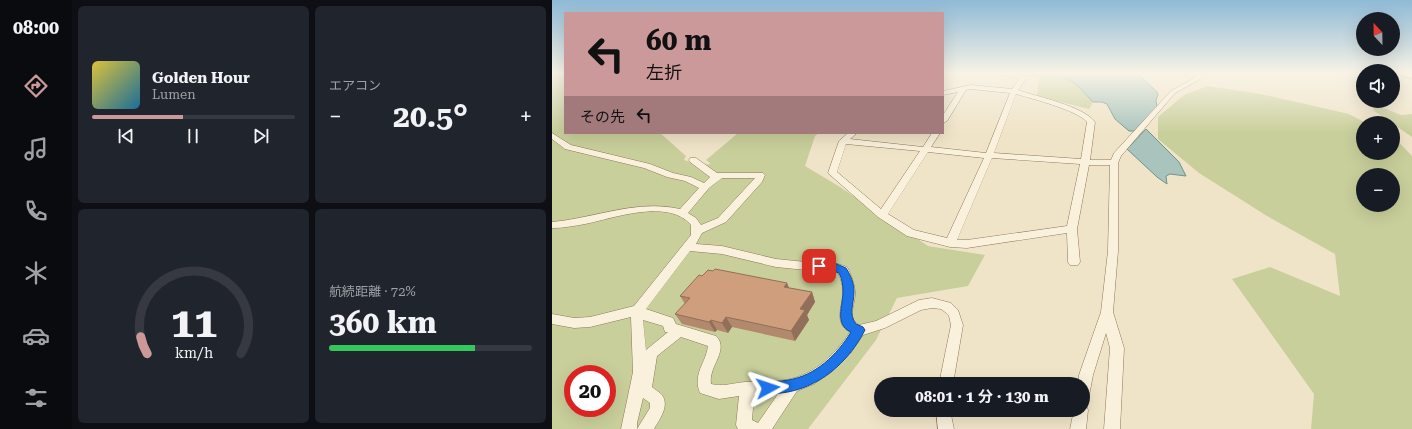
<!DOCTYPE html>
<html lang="ja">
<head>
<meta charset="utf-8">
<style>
	:root { --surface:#171b24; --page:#20242c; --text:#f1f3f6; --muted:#9ea1a6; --line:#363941; --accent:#cc999b }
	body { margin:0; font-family:"Roboto Serif","Noto Sans JP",serif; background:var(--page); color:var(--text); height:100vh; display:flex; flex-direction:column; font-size:15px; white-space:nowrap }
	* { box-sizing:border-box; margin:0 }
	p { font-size:13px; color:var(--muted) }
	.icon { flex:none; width:22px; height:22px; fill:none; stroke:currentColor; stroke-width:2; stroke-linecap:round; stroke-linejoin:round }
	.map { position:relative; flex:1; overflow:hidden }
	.panel { display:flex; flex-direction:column; gap:6px; padding:6px; background:#0d0f14; width:480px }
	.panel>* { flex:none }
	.guide { position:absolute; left:12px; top:12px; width:380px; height:122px; border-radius:0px; box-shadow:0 4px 16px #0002; background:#cc999b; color:#111; overflow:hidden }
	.needle { width:26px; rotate:338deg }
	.tools { position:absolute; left:804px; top:12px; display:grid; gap:8px }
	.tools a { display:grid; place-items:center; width:44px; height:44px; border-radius:50%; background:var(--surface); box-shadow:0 4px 16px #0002; font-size:20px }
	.speed { position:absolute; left:12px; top:365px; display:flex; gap:8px; font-size:20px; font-weight:700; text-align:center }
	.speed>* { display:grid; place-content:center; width:52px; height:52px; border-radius:50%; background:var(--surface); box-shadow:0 4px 16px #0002; line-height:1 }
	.speed .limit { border:6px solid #d22; background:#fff; color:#111 }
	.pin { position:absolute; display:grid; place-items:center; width:34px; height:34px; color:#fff; margin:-17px; border-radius:8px; box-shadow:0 2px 6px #0006 }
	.me { position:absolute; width:44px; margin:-22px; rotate:85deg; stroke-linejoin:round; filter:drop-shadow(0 0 3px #0008) }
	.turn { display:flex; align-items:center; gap:14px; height:84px; padding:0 16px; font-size:18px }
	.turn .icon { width:52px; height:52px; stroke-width:2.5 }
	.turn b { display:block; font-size:28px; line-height:34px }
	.then { display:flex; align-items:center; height:38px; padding:0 16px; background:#0003; gap:8px; font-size:15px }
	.big { font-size:30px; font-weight:700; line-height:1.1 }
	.panel .tile { flex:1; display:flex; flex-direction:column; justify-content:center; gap:6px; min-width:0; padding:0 14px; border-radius:6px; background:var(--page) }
	.panel .dial { align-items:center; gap:0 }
	.dial svg { height:104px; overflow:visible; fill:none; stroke:var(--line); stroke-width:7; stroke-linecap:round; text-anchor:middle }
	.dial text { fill:var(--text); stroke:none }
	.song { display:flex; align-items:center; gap:12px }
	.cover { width:48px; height:48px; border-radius:6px; background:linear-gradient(135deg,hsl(50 70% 55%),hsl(200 70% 35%)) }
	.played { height:4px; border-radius:2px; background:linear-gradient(90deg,var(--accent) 45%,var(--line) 45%) }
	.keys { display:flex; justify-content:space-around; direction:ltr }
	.heat { display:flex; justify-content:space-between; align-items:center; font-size:22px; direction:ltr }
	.charge { height:6px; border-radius:3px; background:linear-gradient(90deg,#34c759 72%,var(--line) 0) }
	.panel .tiles { flex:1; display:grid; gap:6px; grid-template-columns:repeat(2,1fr) }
	.trip { position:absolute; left:322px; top:377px; width:216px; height:40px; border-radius:20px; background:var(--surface); box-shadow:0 4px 16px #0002; font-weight:700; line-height:40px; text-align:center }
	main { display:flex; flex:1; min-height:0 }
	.menu { display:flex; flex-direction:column; width:72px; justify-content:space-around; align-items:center; background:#090b0e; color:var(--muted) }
	.menu .icon { width:28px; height:28px }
	.menu .selected { color:var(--accent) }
	.menu b { font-size:18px; color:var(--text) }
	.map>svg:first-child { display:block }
	.farmland { fill:#e6deb5 }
	.green { fill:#c9cf9b; fill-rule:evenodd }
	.water { fill:#a9c4bc; stroke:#6f938a }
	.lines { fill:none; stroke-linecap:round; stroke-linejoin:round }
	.minor-casing { stroke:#8d765c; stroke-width:1 }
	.major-casing { stroke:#5b4430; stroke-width:1 }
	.minor { fill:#faf1dc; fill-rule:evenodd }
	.major { fill:#f3d9a0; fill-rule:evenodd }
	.wall { fill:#b2896c }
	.shaded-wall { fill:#916f58 }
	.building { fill:#cf9f7d; stroke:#916f58 }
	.route { fill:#1a73e8; stroke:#114b97 }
</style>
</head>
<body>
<main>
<nav class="menu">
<b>08:00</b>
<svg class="icon selected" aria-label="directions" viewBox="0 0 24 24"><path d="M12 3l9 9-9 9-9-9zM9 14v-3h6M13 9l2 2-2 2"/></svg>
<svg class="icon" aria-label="music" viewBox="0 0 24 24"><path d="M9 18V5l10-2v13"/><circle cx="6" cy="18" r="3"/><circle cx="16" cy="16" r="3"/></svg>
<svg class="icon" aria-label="phone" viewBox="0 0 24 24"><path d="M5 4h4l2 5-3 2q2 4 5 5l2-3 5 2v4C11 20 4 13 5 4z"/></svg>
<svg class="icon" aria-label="climate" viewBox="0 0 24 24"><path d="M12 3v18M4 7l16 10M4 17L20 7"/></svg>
<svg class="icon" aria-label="car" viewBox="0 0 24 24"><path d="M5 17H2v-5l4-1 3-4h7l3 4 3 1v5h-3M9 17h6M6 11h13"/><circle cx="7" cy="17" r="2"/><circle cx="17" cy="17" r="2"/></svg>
<svg class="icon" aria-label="filters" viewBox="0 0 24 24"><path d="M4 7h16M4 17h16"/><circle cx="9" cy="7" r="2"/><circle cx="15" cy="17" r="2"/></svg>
</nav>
<section class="panel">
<div class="tiles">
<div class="tile">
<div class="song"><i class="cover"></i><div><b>Golden Hour</b><p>Lumen</p></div></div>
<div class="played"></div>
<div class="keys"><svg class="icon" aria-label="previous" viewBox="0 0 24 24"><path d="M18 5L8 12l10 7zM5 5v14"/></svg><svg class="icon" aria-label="pause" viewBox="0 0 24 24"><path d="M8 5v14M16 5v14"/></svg><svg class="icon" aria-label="next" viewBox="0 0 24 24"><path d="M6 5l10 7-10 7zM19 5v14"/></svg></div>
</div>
<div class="tile"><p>エアコン</p>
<div class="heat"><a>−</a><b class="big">20.5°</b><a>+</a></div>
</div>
<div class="tile dial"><svg viewBox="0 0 100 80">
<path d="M14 69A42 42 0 1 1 86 69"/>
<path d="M14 69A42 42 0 0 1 9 56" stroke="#cc999b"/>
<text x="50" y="56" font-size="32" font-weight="700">11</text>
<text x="50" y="72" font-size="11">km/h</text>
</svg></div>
<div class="tile"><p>航続距離 · 72%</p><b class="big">360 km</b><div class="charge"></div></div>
</div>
</section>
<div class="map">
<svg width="860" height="429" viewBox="0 0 860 429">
	<rect width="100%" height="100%" fill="#f0e4c8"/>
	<!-- farmland -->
	<polygon class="farmland" points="774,73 805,73 808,75 804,75 811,80 811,91"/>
	<!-- green -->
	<g class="green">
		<path d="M0 73H13V133H108L134 156 132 160 148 165 159 164 154 160 186 133H267L263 136 253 166 288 187 376 246 433 255 416 286 345 298 324 340 256 429H0ZM21 374H55V408H21Z"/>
		<polygon points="456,73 503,73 525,85 541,102 537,109 485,96 487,78"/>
		<path d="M655 86 709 94 797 114 814 123H811V153H841V136L860 156V429H759L762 394 680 279 718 267 788 296 783 254 715 216 647 173 606 139V117L632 95ZM811 175H841V205H811Z"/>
		<polygon points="824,105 849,115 860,114 860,137 821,110"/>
	</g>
	<!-- water -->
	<g class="water">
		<polygon points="503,73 585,73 605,92 606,95 604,100 605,107 582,131 577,131 563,119 555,104 550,102 541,102 525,85"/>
		<polygon points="594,129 627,162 634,176 618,174 614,176 615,184 605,177 575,149"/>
	</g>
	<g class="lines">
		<defs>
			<g id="minor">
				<path d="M443 73H456L474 76 475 77 466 90C486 97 531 106 543 122L538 160H559L562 153 619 91 642 78 645 73H651L647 80 623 93 569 156 566 163V251L561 312 572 348 568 429H552L558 348 554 333 541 375 536 401 531 403V384H526L527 375 549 312 556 251 558 165H537L525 229 528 262 526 265H518L516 262 515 233 415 248 398 247 355 236 326 217 276 173 287 141 296 133H305L298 139 371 147 380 133H388L379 147 434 153 458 93 419 89 414 90 395 121 391 123V115L406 92 391 95V91L419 85 460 89 468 78 446 75ZM464 94C481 99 525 110 535 122L529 159 442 153ZM294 144 368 151 329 209 285 172ZM376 152 432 158 395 238 362 230 336 214ZM440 158 528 164 515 226 415 240H405Z"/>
				<path d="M0 133 19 145 98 164 121 173 139 177 152 183 158 177 138 162 137 160 138 158H144L165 173H211L213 175 210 182 174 222 150 233 144 244 170 246 224 259 254 262H280L295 267C299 274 302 283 303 291 304 303 294 318 307 325L324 321 367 300 380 298 399 303 406 310 411 325 401 384H387L399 325 397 316 393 312 389 309 380 308 369 310 333 328 311 335 298 354 281 371 262 384 245 391 220 429H186L184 425 187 396 167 399 148 393C140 374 154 363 156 346L129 337 105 356 100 387C103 390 108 392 110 395 118 406 107 420 102 429H85L98 408V403L91 398 85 423V429H69L81 372 79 317 38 327 22 328 0 324V314L22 318 38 317 82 306 139 235V225C117 198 62 218 33 224 22 226 11 228 0 228V222C43 218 85 199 128 209L147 188 133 181 115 177 92 168 13 149 0 139ZM170 178H203L166 218 149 225 144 218 136 213 157 188ZM138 251 170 254 224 267 254 270H279L286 273C289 279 291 285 291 292 291 306 281 323 298 332 283 355 261 376 233 380 220 382 206 381 193 382 182 383 170 387 159 384 156 366 178 350 164 336L124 324 121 318 94 309ZM91 320 111 326 113 332H116L94 350ZM226 394 206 423 200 420 202 395Z"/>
				<polygon points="531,404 534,405 536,410 534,429 518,429 522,410 531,410"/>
				<polygon points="384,410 398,410 402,429 386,429"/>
			</g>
			<polygon id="major" points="846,73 860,73 860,79 847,75"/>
		</defs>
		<!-- minor casing -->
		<use href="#minor" class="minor-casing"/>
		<!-- major casing -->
		<use href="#major" class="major-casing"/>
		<!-- minor -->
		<use href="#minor" class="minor"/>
		<!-- major -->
		<use href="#major" class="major"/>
	</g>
	<!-- wall -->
	<polygon class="wall" points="150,276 235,283 237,288 260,292 263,302 255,315 257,320 243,341 180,327 176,333 165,330 163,332 130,324 123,314 133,304 128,296"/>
	<!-- shaded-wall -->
	<g class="shaded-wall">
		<polygon points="235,283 239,293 232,287"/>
		<polygon points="260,292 263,302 255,315 257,320 243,341 239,331 248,309"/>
		<polygon points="174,317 180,327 176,333 170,323"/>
		<polygon points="159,320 165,330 163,332 157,322"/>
	</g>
	<!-- building -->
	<polygon class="building" points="163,269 235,283 232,287 260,292 248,309 253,310 239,331 174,317 170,323 159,320 157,322 123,314 138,298 128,296 147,275 150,276 156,270 161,271"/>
	<!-- sky -->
	<linearGradient id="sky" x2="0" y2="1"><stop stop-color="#8fbad6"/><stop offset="0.55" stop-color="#f8f3e6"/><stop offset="1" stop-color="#f8f3e6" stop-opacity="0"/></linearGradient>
	<rect width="860" height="133" fill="url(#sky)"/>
	<!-- route -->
	<path class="route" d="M267 262H280L294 268C299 276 302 283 302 292 302 304 296 314 304 324L311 327 313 330C296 363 266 389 229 393 223 394 217 395 211 393L209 388 211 384C219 381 227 382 236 380 263 376 285 355 299 332 282 325 291 305 291 292 291 285 290 279 287 273L279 270 263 269 262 266 263 263Z"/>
</svg>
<div class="tools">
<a><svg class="needle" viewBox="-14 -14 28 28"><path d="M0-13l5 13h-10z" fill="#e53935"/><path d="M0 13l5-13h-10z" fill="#9ea1a6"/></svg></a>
<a><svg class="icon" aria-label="sound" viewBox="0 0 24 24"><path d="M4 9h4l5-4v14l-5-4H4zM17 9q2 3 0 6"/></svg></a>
<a>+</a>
<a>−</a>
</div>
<div class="speed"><div class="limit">20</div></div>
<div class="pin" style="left:267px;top:266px;background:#d93025"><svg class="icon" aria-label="arrive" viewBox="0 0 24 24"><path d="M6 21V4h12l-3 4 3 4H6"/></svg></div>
<svg class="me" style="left:216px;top:388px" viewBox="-20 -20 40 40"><path d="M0-17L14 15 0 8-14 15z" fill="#1a73e8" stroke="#fff" stroke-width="4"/></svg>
<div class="trip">08:01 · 1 分 · 130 m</div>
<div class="guide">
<div class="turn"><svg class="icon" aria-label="left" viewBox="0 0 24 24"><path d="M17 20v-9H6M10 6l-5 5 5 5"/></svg><div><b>60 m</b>左折</div></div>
<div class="then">その先<svg class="icon" aria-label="left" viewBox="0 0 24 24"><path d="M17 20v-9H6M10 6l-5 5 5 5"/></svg></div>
</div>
</div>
</main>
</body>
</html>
